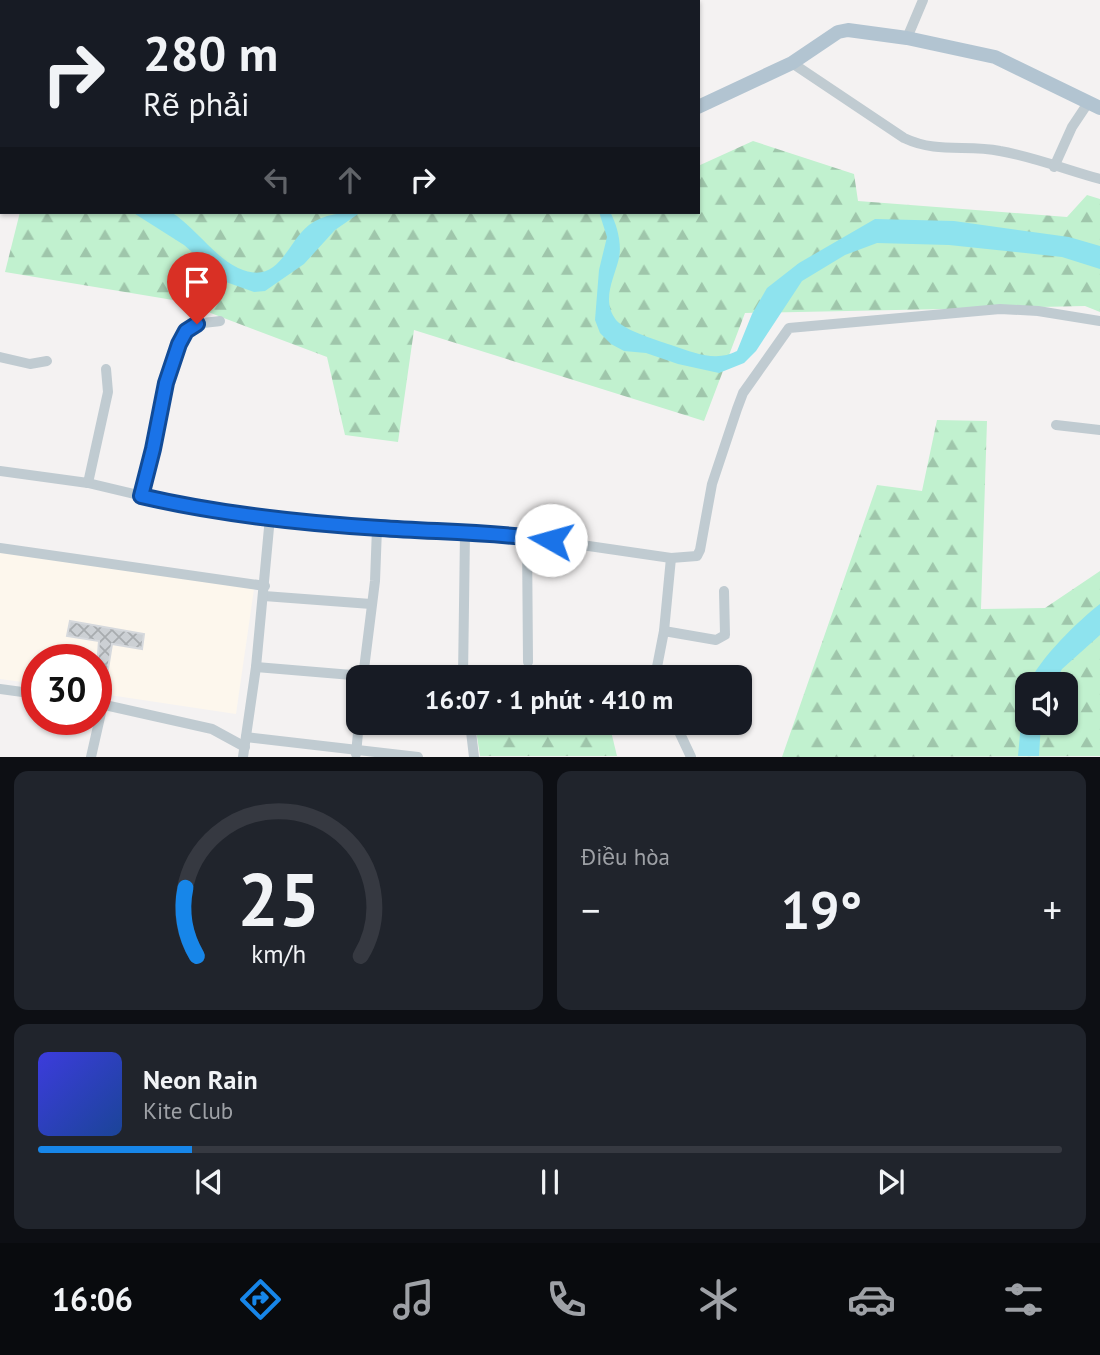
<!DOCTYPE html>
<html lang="vi">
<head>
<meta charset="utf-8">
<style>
	:root { --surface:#171b24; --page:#20242c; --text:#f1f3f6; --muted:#9ea1a6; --line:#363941; --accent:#1786e9 }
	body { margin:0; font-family:"PT Sans",sans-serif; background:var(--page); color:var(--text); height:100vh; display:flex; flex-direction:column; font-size:26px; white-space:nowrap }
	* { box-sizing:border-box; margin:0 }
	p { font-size:23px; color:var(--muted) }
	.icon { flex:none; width:38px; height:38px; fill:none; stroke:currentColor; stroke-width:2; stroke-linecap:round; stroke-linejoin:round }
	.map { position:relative; height:757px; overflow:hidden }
	.sheet { display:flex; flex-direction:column; gap:14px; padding:14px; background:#0d0f14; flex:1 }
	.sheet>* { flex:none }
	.hud { position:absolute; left:0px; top:0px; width:700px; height:214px; box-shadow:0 2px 5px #0004; background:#171b24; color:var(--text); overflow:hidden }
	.buttons { position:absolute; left:1015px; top:672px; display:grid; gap:14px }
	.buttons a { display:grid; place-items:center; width:63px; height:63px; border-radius:14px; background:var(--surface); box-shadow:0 2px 5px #0004; font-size:35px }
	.speed { position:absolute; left:21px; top:644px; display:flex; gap:14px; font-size:35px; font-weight:700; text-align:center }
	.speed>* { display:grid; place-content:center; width:91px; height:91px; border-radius:50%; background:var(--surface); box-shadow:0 2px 5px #0004; line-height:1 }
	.speed .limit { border:10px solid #d22; background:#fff; color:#111 }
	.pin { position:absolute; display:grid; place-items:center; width:60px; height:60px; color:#fff; margin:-72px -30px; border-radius:50% 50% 50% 0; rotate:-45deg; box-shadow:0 0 7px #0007 }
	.pin .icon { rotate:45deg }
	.me { position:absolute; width:77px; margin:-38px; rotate:277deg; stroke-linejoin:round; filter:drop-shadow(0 0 5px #0008) }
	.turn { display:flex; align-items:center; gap:24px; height:147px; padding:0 28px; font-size:32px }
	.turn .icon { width:91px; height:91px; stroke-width:2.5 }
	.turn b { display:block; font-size:49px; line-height:60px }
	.lanes { display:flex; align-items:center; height:66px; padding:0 28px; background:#0003; justify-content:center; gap:35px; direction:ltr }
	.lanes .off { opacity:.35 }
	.big { font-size:52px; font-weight:800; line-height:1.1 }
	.sheet .tile { flex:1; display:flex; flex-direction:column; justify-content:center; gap:10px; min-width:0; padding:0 24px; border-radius:14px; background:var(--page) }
	.sheet .dial { align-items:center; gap:0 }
	.dial svg { height:182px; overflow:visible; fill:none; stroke:var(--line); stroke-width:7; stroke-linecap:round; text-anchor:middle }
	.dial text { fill:var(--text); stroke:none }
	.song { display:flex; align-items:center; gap:21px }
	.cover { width:84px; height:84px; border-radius:10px; background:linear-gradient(135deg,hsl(240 70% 55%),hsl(220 70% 35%)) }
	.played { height:7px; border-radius:4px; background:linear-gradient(90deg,var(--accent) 15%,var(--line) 15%) }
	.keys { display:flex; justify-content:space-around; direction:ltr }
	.heat { display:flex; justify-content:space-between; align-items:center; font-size:38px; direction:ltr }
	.sheet .tiles { flex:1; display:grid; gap:14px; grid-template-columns:1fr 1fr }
	.tile:last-child { grid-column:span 2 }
	.trip { position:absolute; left:346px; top:665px; width:406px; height:70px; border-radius:14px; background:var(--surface); box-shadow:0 2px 5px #0004; font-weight:800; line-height:70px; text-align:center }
	.tab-bar { display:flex; height:112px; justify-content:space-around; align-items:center; background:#090b0e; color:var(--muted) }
	.tab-bar .icon { width:49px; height:49px }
	.tab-bar .current { color:var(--accent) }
	.tab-bar b { font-size:32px; color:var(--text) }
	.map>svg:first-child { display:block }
	.commercial { fill:#fdf7ed }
	.forest { fill:url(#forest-firs); fill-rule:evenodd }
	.water { fill:#8ee3ee }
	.building { fill:url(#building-cross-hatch); stroke:#d6d9dd; stroke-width:2 }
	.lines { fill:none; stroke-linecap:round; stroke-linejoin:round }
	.highway-casing { stroke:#7495ad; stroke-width:19 }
	.minor { stroke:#c0cbd1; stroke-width:10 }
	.major { stroke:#b2c4d1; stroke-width:14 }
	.highway { stroke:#89aac1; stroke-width:16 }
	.route-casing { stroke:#114b97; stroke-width:18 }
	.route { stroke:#1a73e8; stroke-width:12 }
</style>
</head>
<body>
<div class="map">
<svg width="1100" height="757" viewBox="0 0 1100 757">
	<defs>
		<pattern id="forest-firs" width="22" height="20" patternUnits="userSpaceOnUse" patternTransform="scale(1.75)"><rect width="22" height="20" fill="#c1f1cf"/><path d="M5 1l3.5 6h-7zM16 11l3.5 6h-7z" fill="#9fc6ab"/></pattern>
		<pattern id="building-cross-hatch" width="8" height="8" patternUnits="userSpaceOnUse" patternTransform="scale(1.75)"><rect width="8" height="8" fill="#ccd0d4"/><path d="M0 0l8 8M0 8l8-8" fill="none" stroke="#a8acaf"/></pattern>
	</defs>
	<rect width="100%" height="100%" fill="#f4f2f2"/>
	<!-- commercial -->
	<polygon class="commercial" points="0,551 254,589 236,714 96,693 96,660 37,660 37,684 0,679"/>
	<!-- forest -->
	<g class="forest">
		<polygon points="753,141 854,174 858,201 1067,217 1087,195 1100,199 1100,312 1085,306 745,313 704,421 414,330 398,442 345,435 327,357 179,301 5,272 20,212 698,212 698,166"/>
		<path d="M937 420 987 421 981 609 1045 608 1100 571V756L782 757 877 485 922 491ZM1027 684H1066V723H1027Z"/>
		<polygon points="475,723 609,723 617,756 480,756"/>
	</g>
	<!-- water -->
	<g class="water">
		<path d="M132 212H171C195 227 212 255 238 268 279 287 286 243 309 225 324 214 343 212 361 212L335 230 304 264 265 291 254 292 226 282 184 245Z"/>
		<path d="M599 212H610C617 224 622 244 619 258 614 279 601 300 616 320 625 331 660 341 674 346 694 353 717 362 737 351L752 314 767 288 799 263 875 219 954 221 1069 237 1100 246V269L1062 257 949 245 877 243 845 255 802 281 756 351 744 363 719 373 678 364 646 353 624 351 611 344 600 333 595 320 599 270 607 237Z"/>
		<path d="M1100 604V635L1062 669 1054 684H1029C1038 660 1079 620 1100 604Z"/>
		<polygon points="1027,690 1027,723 1041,723 1039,756 1018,756 1023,701"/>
	</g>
	<!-- building -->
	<polygon class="building" points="70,621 144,634 142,649 112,644 106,682 96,681 99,641 67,636"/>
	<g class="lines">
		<defs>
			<g id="highway">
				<polyline points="57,2 58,0"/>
				<polyline points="0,178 2,172"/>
			</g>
		</defs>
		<!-- highway casing -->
		<use href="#highway" class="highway-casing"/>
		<!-- minor -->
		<g class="minor">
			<polyline points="138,0 139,2"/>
			<polyline points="211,0 220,2"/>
			<polyline points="907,38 923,0"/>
			<path d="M792 63 904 138C938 154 966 144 1000 151 1034 157 1067 170 1100 179"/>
			<polyline points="1054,167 1072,127 1088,103"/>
			<polyline points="0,357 30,364 47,361"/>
			<polyline points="1056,425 1100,430"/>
			<polyline points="0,471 88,483 172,503 270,517 377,528 527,537 671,558 697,556 700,550 712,484 737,409 743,393 789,328 1000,309 1038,311 1100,321"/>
			<polyline points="88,483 108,392 106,369"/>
			<path d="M141 496C145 480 150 464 153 448 160 421 168 352 185 332 194 322 208 323 220 321"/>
			<polyline points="527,537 528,662"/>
			<polyline points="0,548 265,586"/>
			<polyline points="264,596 371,604"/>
			<polyline points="664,631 716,640 725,635 724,591"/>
			<polyline points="256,667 376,677"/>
			<polyline points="363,677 375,581 377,528"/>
			<polyline points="463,677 465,533"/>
			<polyline points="659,677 657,667 664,631 671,558"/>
			<polyline points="0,689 37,694"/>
			<polyline points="96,703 212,729 245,747"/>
			<polyline points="470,723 474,757"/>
			<polyline points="675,723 691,757"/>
			<polyline points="246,737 418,757"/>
			<polyline points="356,754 359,722"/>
			<polyline points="91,757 103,704"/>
			<polyline points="243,757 256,667 270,517"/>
		</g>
		<!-- major -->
		<g class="major">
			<polyline points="512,0 513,2"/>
			<polyline points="698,107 792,63 838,32 848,30 907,38 995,57 1100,108"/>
		</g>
		<!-- highway -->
		<use href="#highway" class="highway"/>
	</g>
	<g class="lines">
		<defs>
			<path id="route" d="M197 324 186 331 179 344 166 383 153 449 141 496C218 514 300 523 380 528 437 532 494 532 551 540"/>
		</defs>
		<!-- route casing -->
		<use href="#route" class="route-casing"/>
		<!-- route -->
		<use href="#route" class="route"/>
	</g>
</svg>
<div class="buttons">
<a><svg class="icon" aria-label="sound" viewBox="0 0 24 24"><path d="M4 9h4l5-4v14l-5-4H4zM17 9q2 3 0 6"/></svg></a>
</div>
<div class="speed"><div class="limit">30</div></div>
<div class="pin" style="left:197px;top:324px;background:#d93025"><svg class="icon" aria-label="arrive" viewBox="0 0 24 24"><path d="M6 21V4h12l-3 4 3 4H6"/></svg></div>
<svg class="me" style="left:551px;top:540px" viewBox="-20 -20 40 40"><circle r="19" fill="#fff"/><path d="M0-13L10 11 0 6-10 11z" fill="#1a73e8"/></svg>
<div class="trip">16:07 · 1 phút · 410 m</div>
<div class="hud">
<div class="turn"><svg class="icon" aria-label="right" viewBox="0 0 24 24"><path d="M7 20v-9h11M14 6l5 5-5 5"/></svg><div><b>280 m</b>Rẽ phải</div></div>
<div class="lanes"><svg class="icon off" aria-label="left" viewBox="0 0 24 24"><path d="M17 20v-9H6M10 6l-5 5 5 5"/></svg><svg class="icon off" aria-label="ahead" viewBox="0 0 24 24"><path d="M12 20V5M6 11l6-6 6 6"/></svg><svg class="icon" aria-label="right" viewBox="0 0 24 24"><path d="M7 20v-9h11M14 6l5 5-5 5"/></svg></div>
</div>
</div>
<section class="sheet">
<div class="tiles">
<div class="tile dial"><svg viewBox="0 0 100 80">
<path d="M14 69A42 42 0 1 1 86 69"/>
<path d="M14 69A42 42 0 0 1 9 39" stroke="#1786e9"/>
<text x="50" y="56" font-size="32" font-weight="700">25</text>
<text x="50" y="72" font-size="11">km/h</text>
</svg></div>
<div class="tile"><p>Điều hòa</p>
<div class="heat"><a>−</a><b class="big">19°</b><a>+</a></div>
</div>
<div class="tile">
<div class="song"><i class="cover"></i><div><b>Neon Rain</b><p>Kite Club</p></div></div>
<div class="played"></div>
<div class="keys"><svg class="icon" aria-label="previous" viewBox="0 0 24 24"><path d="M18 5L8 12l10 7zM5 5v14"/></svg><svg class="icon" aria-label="pause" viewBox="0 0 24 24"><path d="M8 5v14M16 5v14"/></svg><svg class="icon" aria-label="next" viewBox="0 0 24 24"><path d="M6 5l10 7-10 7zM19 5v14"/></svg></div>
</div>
</div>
</section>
<nav class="tab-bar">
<b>16:06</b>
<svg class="icon current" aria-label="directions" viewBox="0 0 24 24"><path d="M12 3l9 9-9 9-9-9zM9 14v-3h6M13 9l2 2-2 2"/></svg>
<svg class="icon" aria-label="music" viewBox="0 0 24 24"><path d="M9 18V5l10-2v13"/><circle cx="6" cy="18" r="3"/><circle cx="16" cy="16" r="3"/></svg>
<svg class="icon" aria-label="phone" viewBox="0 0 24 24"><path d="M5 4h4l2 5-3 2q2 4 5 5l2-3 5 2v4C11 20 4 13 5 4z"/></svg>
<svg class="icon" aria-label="climate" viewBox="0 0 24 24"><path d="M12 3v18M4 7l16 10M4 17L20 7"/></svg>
<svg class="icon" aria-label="car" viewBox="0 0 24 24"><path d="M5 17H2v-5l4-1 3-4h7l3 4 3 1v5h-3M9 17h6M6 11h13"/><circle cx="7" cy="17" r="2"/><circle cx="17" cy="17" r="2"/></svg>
<svg class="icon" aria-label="filters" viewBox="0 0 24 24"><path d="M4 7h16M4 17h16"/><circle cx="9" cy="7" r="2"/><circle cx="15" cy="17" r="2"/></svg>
</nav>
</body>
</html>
